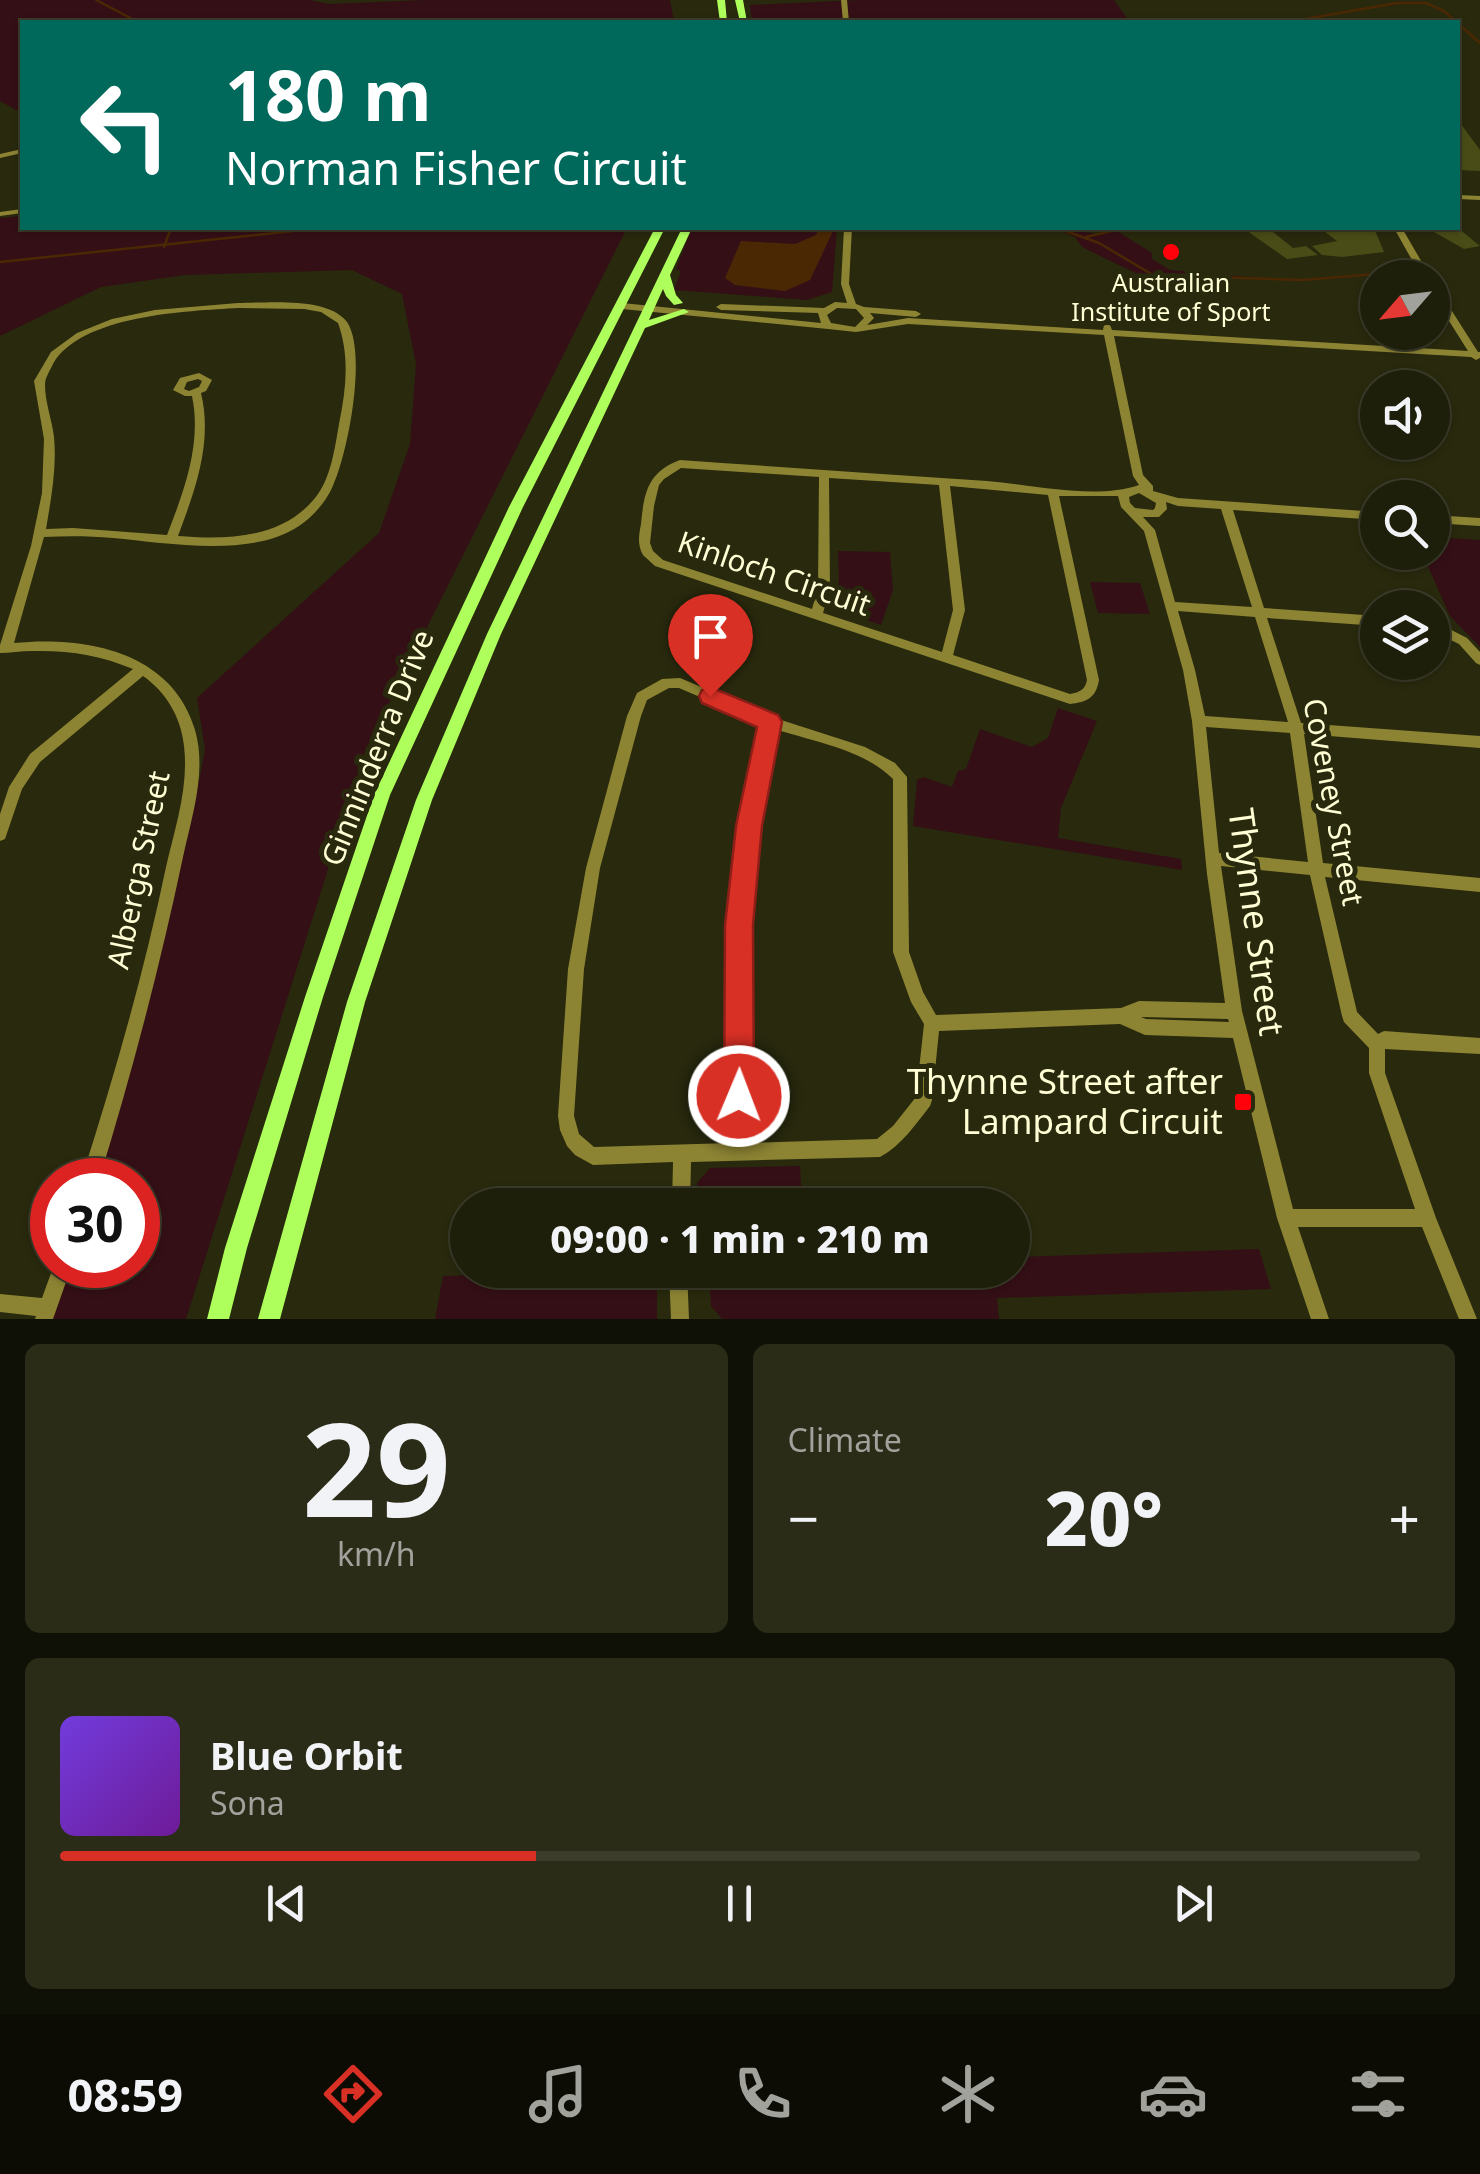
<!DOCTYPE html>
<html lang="en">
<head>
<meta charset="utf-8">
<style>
	:root { --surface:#1e1f0a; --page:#2b2c18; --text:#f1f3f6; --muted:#a1a29c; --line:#3c3d2b; --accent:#d93025 }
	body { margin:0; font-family:"Noto Sans",sans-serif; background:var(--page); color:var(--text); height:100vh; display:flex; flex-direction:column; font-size:38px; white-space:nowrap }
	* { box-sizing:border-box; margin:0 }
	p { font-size:32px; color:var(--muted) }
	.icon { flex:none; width:55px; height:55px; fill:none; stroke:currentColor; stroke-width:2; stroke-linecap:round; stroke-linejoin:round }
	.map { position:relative; height:1319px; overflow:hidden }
	.sheet { display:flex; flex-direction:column; gap:25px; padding:25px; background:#101106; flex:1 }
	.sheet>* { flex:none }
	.guide { position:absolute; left:20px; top:20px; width:1440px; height:210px; border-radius:0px; box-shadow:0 2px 8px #0004,0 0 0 2px var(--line); background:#00695c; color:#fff; overflow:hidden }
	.needle { width:65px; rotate:242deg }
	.buttons { position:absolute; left:1360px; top:260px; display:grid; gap:20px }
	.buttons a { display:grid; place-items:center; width:90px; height:90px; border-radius:50%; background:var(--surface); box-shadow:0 2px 8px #0004,0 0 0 2px var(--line); font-size:50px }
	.speed { position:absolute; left:30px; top:1158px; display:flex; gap:20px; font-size:50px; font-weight:700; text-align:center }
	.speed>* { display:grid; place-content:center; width:130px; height:130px; border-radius:50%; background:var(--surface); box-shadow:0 2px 8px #0004,0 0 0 2px var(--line); line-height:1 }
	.speed .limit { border:15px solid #d22; background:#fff; color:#111 }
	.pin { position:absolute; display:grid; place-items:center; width:85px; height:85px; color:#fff; margin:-102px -42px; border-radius:50% 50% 50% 0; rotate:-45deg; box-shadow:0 0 10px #0007 }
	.pin .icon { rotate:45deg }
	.me { position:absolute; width:110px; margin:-55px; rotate:1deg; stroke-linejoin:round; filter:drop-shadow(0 0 8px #0008) }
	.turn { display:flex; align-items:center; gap:35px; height:210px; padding:0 40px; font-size:45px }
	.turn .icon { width:130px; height:130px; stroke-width:2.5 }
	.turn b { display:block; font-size:70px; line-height:85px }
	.big { font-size:75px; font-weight:800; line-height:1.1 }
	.sheet .tile { flex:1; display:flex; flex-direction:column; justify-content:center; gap:15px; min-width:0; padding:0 35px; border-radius:15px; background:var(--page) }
	.sheet .dial { align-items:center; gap:0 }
	.dial b { font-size:130px; line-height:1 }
	.song { display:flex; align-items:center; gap:30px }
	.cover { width:120px; height:120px; border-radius:15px; background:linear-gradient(135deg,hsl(260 70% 55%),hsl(280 70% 35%)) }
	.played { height:10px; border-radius:5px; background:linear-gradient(90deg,var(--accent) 35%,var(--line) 35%) }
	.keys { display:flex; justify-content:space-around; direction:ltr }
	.heat { display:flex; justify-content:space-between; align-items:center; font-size:55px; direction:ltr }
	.sheet .tiles { flex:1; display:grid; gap:25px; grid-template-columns:1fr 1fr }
	.tile:last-child { grid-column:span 2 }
	.trip { position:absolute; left:450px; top:1188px; width:580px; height:100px; border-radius:50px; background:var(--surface); box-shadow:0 2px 8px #0004,0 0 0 2px var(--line); font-weight:800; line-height:100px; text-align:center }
	.menu { display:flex; height:160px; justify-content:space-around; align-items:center; background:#0c0c04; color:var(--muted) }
	.menu .icon { width:70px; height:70px }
	.menu .selected { color:var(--accent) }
	.menu b { font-size:45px; color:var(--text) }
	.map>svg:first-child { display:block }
	.green { fill:#340f16 }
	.water { fill:#4b2804 }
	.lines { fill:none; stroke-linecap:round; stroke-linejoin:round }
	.stream { stroke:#4b2804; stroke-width:2.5 }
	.building { fill:#494c17 }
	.minor { fill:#8d8433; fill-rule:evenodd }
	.major { fill:#afff5c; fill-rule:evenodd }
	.route { fill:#d93025; stroke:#8d1f18; stroke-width:2.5 }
	.poi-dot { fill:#ff010b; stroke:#28290d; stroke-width:4 }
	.labels { text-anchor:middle; stroke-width:10; stroke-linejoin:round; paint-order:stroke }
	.far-poi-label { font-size:25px; fill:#fffed5; stroke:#28290d }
	.street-label { font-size:30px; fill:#fffed5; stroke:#28290d }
	.near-street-label { font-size:35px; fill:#fffed5; stroke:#28290d }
	.near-poi-label { font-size:35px; fill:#fffed5; stroke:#28290d; text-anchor:end }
</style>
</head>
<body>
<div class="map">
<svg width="1480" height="1319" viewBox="0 0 1480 1319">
	<rect width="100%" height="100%" fill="#28290d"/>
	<!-- green -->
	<g class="green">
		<polygon points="0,0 309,0 329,4 426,0 670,0 674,22 22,22 22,113 0,101"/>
		<polygon points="859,0 1114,0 1130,22 752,22 750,5"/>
		<polygon points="22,216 22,228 627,228 366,749 186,1319 47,1319 63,1265 138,1265 138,1180 86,1180 200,777 205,749 197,698 379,533 410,444 416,364 402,294 352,270 185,275 101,287 0,336 0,218"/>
		<polygon points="692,228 837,228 832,292 807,300 674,290 681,271 676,269"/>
		<polygon points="1066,229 1097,234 1117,231 1152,253 1152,259 1170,270 1247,277 1152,281 1082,247 1075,237 1063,232"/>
		<polygon points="1433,537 1480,540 1480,647 1450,616 1422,553 1432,552"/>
		<polygon points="838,551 890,552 893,590 881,625 839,611 834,602 839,580"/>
		<polygon points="1090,582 1140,583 1150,614 1098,613"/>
		<polygon points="1058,708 1097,721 1061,808 1058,838 1181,859 1182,870 913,826 917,780 923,777 952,787 958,771 966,769 980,729 1032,747 1048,738"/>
		<polygon points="800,1166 802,1205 697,1205 697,1183 710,1168"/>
		<polygon points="1259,1249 1271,1289 997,1298 999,1319 722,1319 711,1306 710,1287 697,1287 697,1270 1012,1270 1013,1257"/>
		<polygon points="657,1270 657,1319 435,1319 443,1276"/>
	</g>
	<!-- water -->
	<polygon class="water" points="819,228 834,229 810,280 785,291 735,285 725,278 741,241 795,244 816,235"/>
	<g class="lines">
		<!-- stream -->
		<g class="stream">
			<polyline points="96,0 138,22"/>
			<polyline points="1243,22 1299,20 1397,3 1426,3 1444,11 1480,43"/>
			<polyline points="1029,228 1043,229"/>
			<polyline points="1063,230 1099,243 1153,275 1303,280 1399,272"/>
			<polyline points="1086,237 1124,228"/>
			<polyline points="164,247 171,228"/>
			<polyline points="0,262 322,228"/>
		</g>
	</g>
	<!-- building -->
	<g class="building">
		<polygon points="1458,120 1480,150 1480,171 1458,170"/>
		<polygon points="1243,228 1268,228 1293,248 1306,246 1318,255 1287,259"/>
		<polygon points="1320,228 1374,228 1384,252 1342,257 1322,255 1312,246 1337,241"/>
		<polygon points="1427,228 1458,228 1480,246 1464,249"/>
	</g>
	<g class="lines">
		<!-- minor -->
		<g class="minor">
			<polygon points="841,0 847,0 849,22 843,22"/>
			<polygon points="22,149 22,153 0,158 0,154"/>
			<polygon points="1458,195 1480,196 1480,200 1458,199"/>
			<polygon points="22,209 22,213 0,216 0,212"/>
			<path d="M844 228H852L849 284 856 304 864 307 916 311 921 314 916 317 870 313 874 318 867 325 908 318 1103 330 1104 325H1110L1112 330 1468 351 1432 294V283L1436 286 1478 352H1480V358L1476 360 1471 357 1114 336 1143 475 1153 486V491L1178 498 1378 512V520L1233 510 1264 608 1378 616V626L1267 618 1301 723 1480 736V748L1304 734 1323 863 1480 878V892L1325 877 1357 1012 1378 1034 1384 1031 1480 1038V1054L1385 1049V1073L1436 1218 1477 1319H1459L1422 1227H1298L1329 1319H1311L1277 1218 1233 1038 1145 1035 1120 1024 939 1031 932 1100 930 1106C915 1125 902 1145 880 1157L691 1162 690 1205H672L673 1162 593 1165 575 1155 567 1146 560 1130 558 1116 568 969 586 868 627 716 637 693 662 679 680 678 778 719 865 747 895 763 907 777 909 952 923 992 936 1015 1121 1008 1139 1001 1225 1003 1207 874 1192 721 1183 670 1144 531 1121 507 1118 496H1059L1099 680C1096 698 1087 702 1070 704L655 566C653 564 645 557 643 555 637 545 639 534 641 524 644 492 648 472 680 460 782 467 884 474 987 481 1033 485 1096 500 1139 485L1133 476 1104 335 908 324 856 332 828 329 622 309 617 306 622 303 821 323 818 313 721 310 716 307 721 304 824 308 835 302 847 303 841 284ZM837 308 856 309 864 318 855 327 831 323 827 315ZM681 468 819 477 818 588 812 609 663 560 653 551 650 543 654 506 659 485 664 479ZM829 478 939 485 953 610 942 652 823 613 830 588ZM950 486 1048 495 1087 680C1085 690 1080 692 1070 694L953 655 965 610ZM1139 493 1156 503 1155 508 1153 510 1135 508 1130 503 1129 497ZM1166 502 1178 506 1221 509 1252 607 1175 602 1155 530 1143 517H1159L1167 509ZM1178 611 1255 617 1288 722 1205 716 1195 670ZM669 688H679L763 724 742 826 731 925V1143L594 1147 579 1134 574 1116 584 969 600 868 641 716 647 700ZM1206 727 1290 733 1308 862 1219 853ZM775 729C814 742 863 749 893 779V952L911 1002 924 1024 916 1097 893 1126 877 1139 749 1143 747 925 756 826ZM1221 866 1310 875 1342 1016 1344 1022 1369 1048V1073L1415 1209H1293L1242 1011ZM1141 1017 1228 1019 1229 1022 1146 1019Z"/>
			<polygon points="1394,228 1402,228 1431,278 1422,278"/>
			<path d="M238 303C266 303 328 296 347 322 368 353 347 461 330 492 323 505 311 518 299 526 252 558 167 543 113 538 90 536 67 536 44 537L14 643C85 636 172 651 195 730 207 771 192 816 183 857 160 966 132 1073 99 1180H81C114 1077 144 973 166 867 175 828 189 787 184 746 181 717 166 692 143 676L40 762 22 789 5 839 0 841V814L9 787 30 754 133 669C100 655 68 650 32 651 21 651 10 653 0 653V645L31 546 42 493 44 439 34 381 51 352 77 333 112 319 155 310ZM238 308 304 309 321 312 338 323C350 356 346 390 339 424 335 447 331 479 315 498 282 539 226 540 178 536 195 490 213 443 201 393L206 391 212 380 199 373 180 378 173 390 185 396H192C202 444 184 491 167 535L73 528 46 529C51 499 57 468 54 437 52 420 45 402 45 385 45 377 50 371 53 364 81 315 187 311 238 308ZM198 379 202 381 199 387 189 391 184 389 187 382Z"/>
			<polygon points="1432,515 1480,518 1480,526 1432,523"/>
			<polygon points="1432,620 1467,638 1480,652 1480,665 1476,663 1459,644 1432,631"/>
			<polygon points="54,1265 72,1265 53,1319 35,1319 36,1316 0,1312 0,1294 42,1298"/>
			<polygon points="669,1270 687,1270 689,1319 671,1319"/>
		</g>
		<!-- major -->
		<g class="major">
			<polygon points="717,0 725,0 727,22 720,22"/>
			<polygon points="735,0 743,0 747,22 740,22"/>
			<polygon points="655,228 665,228 523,507 390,795 323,997 247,1248 229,1319 207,1319 225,1248 305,997 374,795 509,507"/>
			<polygon points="682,228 692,228 670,275 676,295 683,303 674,305 666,296 663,289 649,320 684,309 689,312 645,328 501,634 432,800 365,1002 280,1319 258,1319 347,1002 416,800 487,634"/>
		</g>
	</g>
	<!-- route -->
	<polygon class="route" points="710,687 778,715 782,722 762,826 753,925 754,1096 750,1106 739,1111 728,1106 724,1096 725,925 736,826 757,727 702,703 699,696 702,690"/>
	<!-- markers -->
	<g class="poi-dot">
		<circle cx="1171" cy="252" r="10"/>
		<rect x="1233" y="1092" width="20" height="20" rx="5"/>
	</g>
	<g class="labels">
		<!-- far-poi labels -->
		<g class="far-poi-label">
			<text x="1171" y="292">Australian<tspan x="1171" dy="29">Institute of Sport</tspan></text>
		</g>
		<!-- street labels -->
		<g class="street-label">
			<text transform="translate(774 574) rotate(19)" y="10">Kinloch Circuit</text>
			<text transform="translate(378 748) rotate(-68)" y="10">Ginninderra Drive</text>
			<text transform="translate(1333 802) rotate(79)" y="10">Coveney Street</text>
			<text transform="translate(139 870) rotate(-78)" y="10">Alberga Street</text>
		</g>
		<!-- near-street labels -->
		<g class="near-street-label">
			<text transform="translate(1256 922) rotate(82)" y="12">Thynne Street</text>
		</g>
		<!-- near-poi labels -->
		<g class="near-poi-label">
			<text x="1223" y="1094">Thynne Street after<tspan x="1223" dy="40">Lampard Circuit</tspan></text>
		</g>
	</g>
</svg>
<div class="buttons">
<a><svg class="needle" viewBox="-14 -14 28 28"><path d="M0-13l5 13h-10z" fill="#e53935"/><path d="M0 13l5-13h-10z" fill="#a1a29c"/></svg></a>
<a><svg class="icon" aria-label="sound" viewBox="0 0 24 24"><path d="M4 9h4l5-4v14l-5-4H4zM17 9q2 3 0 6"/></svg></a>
<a><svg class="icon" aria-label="search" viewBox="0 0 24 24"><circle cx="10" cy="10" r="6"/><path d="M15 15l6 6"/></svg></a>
<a><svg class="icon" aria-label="layers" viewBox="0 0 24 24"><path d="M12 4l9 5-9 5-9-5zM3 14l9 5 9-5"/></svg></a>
</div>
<div class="speed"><div class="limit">30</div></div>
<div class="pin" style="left:710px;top:696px;background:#d93025"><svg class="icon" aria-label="arrive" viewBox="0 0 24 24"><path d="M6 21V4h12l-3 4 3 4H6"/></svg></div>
<svg class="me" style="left:739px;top:1096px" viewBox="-20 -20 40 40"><circle r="17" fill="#d93025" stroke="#fff" stroke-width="3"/><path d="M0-11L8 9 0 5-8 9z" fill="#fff"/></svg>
<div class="trip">09:00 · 1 min · 210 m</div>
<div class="guide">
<div class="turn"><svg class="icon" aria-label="left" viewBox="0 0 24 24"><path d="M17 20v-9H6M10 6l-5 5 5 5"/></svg><div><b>180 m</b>Norman Fisher Circuit</div></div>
</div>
</div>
<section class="sheet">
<div class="tiles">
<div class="tile dial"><b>29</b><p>km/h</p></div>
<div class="tile"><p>Climate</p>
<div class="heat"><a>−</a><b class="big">20°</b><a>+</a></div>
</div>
<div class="tile">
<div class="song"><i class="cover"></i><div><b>Blue Orbit</b><p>Sona</p></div></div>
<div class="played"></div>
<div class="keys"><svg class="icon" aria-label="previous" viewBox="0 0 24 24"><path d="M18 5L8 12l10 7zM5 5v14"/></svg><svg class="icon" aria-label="pause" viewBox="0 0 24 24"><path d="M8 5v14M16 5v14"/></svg><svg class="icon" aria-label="next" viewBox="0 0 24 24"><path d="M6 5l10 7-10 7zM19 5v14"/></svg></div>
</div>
</div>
</section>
<nav class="menu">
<b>08:59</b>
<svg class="icon selected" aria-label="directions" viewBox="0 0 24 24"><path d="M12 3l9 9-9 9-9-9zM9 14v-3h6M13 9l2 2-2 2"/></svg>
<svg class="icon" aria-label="music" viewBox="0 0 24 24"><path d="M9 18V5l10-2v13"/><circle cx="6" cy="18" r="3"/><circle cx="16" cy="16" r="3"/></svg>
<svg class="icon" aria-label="phone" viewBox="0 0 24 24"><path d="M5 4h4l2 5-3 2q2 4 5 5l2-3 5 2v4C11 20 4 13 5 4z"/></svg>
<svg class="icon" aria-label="climate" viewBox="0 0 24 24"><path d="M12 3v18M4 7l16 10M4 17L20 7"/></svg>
<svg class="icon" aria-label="car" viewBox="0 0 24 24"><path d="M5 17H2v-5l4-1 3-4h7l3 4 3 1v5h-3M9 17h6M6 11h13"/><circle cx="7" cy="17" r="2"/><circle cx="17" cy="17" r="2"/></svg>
<svg class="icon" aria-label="filters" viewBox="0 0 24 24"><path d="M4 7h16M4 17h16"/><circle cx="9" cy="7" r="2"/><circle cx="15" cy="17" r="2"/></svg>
</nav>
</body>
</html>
